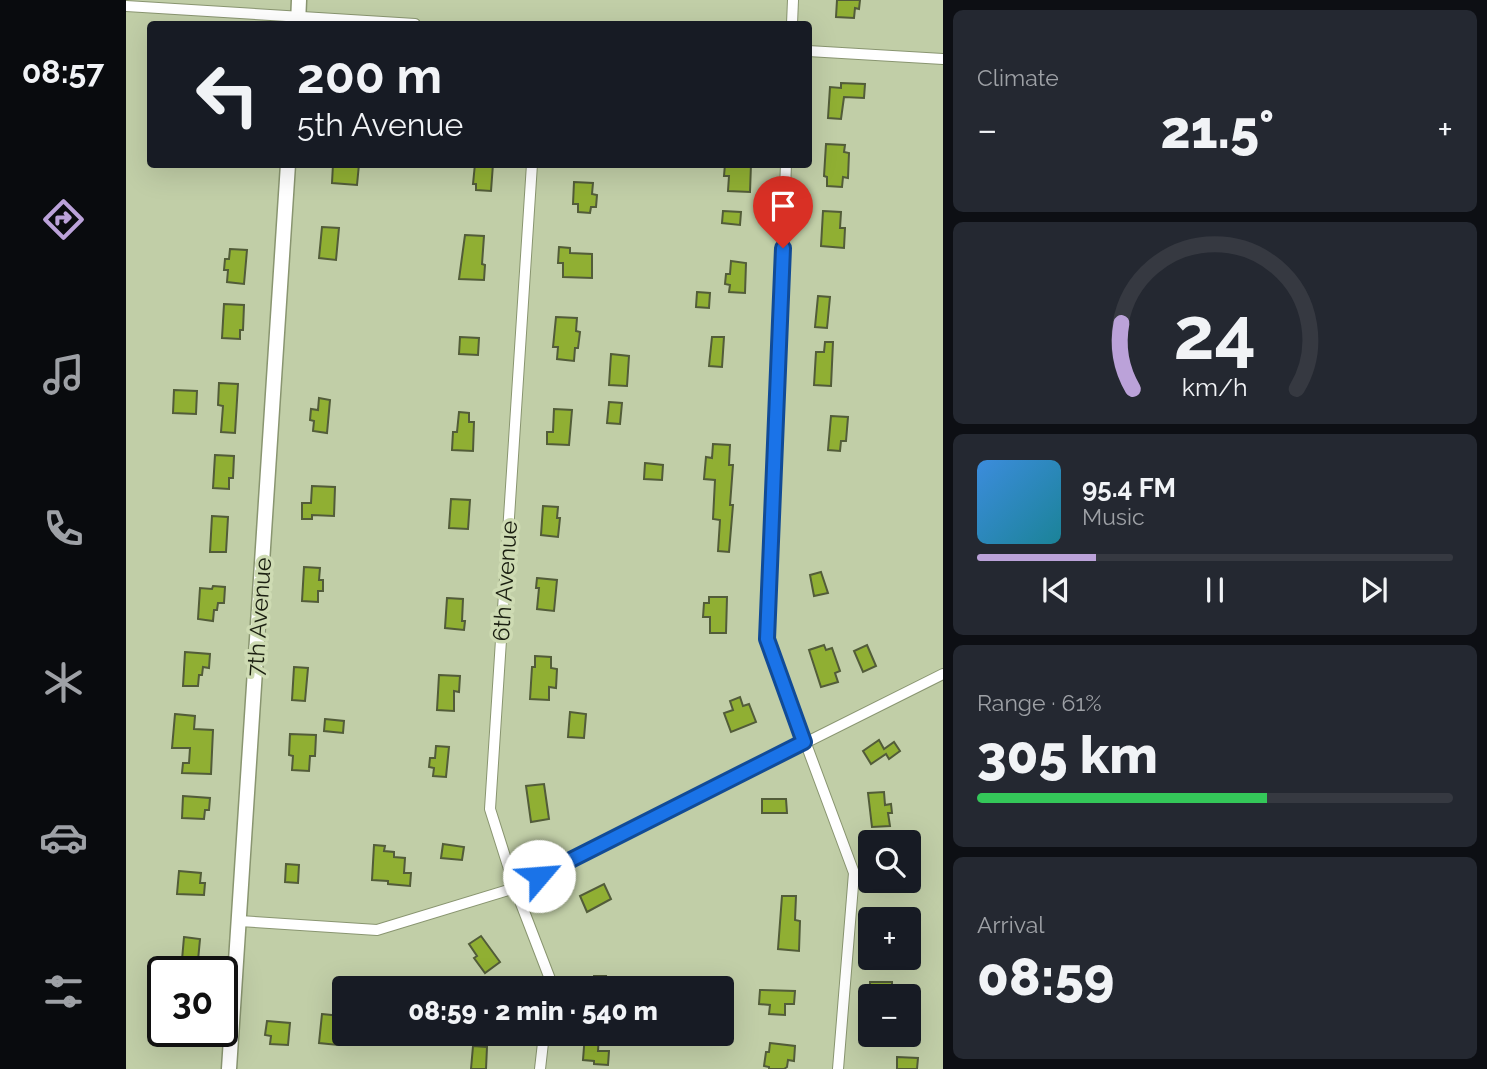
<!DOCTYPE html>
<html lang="en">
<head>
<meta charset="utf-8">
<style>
	:root { --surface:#171b24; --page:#242831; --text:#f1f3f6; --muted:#9ea1a6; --line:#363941; --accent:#bba2d9 }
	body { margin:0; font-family:Raleway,sans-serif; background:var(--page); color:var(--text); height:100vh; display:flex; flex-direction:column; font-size:26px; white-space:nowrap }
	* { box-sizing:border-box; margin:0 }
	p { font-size:23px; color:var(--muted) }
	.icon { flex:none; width:38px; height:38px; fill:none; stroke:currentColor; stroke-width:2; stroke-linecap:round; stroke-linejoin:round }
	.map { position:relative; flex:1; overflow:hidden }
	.panel { display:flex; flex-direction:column; gap:10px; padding:10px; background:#0d0f14; width:544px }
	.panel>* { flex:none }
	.hud { position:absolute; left:21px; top:21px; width:665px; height:147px; border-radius:7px; box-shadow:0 7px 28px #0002; background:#171b24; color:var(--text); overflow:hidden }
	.tools { position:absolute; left:732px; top:830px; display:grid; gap:14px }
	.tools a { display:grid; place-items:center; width:63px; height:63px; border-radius:7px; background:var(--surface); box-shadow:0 7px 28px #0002; font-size:35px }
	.speed { position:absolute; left:21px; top:956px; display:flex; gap:14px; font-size:35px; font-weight:700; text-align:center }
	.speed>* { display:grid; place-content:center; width:91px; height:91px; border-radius:50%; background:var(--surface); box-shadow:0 7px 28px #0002; line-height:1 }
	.speed .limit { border:4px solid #111; border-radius:10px; background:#fff; color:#111 }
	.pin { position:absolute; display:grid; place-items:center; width:60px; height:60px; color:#fff; margin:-72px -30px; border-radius:50% 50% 50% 0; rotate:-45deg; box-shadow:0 0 7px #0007 }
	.pin .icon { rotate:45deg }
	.me { position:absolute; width:77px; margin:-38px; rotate:63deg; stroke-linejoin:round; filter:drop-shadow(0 0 5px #0008) }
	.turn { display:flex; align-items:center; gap:24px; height:147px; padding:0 35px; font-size:32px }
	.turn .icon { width:91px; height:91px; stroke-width:2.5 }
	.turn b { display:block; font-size:49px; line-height:60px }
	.big { font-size:52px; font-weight:800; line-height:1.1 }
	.panel .widget { flex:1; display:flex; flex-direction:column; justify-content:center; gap:10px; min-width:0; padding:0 24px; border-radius:10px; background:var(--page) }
	.panel .dial { align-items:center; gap:0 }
	.dial svg { height:182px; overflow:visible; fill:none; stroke:var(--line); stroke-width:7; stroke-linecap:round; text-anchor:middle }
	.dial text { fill:var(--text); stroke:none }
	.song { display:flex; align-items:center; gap:21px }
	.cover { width:84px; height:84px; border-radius:10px; background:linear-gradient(135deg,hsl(210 70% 55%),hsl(190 70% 35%)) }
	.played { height:7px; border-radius:4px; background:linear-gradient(90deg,var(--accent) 25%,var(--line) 25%) }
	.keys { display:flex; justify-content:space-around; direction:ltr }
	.heat { display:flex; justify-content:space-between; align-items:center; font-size:38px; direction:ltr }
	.charge { height:10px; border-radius:5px; background:linear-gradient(90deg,#34c759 61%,var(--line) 0) }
	.trip { position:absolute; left:206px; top:976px; width:402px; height:70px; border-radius:7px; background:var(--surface); box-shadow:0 7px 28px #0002; font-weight:800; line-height:70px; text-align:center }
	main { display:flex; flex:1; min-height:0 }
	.tabs { display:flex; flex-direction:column; width:126px; justify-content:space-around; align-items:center; background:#090b0e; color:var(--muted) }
	.tabs .icon { width:49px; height:49px }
	.tabs .on { color:var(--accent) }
	.tabs b { font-size:32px; color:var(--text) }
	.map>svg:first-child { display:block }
	.building { fill:#90af33; stroke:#525c39; stroke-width:2 }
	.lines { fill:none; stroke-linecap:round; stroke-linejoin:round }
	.street-casing { stroke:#899570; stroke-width:12 }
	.secondary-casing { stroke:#899570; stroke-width:17 }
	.street { stroke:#fff; stroke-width:10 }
	.secondary { stroke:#fff; stroke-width:14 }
	.route-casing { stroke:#114b97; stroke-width:18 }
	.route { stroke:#1a73e8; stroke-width:12 }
	.labels { text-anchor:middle; stroke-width:7; stroke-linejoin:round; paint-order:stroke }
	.street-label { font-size:23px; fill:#1b1f11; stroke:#cedbb3 }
</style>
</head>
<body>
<main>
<nav class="tabs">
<b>08:57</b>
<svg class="icon on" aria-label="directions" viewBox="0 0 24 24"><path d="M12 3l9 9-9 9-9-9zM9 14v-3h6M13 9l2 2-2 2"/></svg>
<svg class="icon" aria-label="music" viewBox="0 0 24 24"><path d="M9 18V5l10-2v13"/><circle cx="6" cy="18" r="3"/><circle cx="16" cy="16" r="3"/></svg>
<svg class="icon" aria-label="phone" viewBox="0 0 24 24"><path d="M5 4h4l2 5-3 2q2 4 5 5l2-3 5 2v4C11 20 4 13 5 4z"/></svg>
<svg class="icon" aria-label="climate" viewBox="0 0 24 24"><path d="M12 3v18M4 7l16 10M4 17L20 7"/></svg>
<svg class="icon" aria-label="car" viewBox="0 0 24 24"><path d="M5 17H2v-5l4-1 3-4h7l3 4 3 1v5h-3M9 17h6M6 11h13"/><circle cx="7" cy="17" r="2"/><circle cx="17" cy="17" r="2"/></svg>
<svg class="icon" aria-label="filters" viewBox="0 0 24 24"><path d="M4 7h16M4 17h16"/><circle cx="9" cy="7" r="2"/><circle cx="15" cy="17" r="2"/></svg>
</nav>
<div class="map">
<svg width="817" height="1069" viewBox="0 0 817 1069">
	<rect width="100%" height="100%" fill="#c1cea7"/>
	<!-- building -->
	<g class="building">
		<polygon points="711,0 734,0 733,9 729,8 728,18 710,17"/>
		<polygon points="715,83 739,84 738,98 718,97 715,119 702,118 704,87 715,88"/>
		<polygon points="700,144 719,145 718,152 723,153 722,178 717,177 716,187 701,186 701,177 698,176"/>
		<polygon points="207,164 233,164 231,185 206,183"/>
		<polygon points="349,164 367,164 365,191 350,190 350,184 347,184"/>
		<polygon points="599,164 625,164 624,192 602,191 603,176 598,176"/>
		<polygon points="448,182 467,183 466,194 471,195 470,207 465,207 464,213 452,212 452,204 447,204"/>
		<polygon points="597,211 615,212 614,225 596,223"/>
		<polygon points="697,211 715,212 714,228 719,228 718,248 695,246"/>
		<polygon points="196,227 213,228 210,260 193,258"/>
		<polygon points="339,235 358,236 356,264 359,265 358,280 333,279"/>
		<polygon points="433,247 444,248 444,253 466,254 466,278 437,277 437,263 432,263"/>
		<polygon points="104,249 121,250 118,284 101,282 102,270 98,270 99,259 103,259"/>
		<polygon points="605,261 620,263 619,293 603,292 604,285 599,284 600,274 604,274"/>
		<polygon points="571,292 584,293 583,308 570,307"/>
		<polygon points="692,296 704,297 701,328 689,327"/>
		<polygon points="98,304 118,305 117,330 114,330 114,339 96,338"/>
		<polygon points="430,317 451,318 450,331 454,332 452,348 449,348 448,361 431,359 432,347 427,347"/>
		<polygon points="334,337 353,338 352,355 333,354"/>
		<polygon points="586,337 598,337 596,367 583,366"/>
		<polygon points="699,342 707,342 705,386 688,385 690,352 698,352"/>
		<polygon points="485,354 503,356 501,386 483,385"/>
		<polygon points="93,383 112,384 109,433 95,432 97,406 92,405"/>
		<polygon points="48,390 71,391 70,414 47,413"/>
		<polygon points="193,398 204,400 201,433 187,431 188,421 184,420 185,409 192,410"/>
		<polygon points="483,402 496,403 494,424 481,423"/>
		<polygon points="428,409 446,410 443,445 421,444 421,432 427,432"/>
		<polygon points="333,412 343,413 343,422 348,422 347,451 326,450 327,432 331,432"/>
		<polygon points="705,416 722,417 720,441 715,441 714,451 702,450"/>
		<polygon points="587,444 604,445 603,465 607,465 604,505 607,505 603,552 592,551 594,520 587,519 589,480 578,479 580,457 586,458"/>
		<polygon points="89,455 108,456 107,478 103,478 103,489 87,488"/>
		<polygon points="519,463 537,465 536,480 518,479"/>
		<polygon points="186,486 209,487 208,516 186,515 186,519 176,519 176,503 185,503"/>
		<polygon points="325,499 344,500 342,529 323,528"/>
		<polygon points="417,506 432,507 431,518 434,518 432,537 415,535"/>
		<polygon points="86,516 102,517 100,552 84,552"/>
		<polygon points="178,567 194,568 193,580 197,580 197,591 192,591 192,602 176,601"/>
		<polygon points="695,572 702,593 688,596 684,575"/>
		<polygon points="411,578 431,580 428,611 411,609 413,588 410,588"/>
		<polygon points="87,586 99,587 98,603 92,603 91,610 88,610 87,621 72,619 74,588 86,589"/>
		<polygon points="583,597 601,597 600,633 584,633 584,617 577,617 578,603 583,603"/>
		<polygon points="321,598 337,599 336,621 339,621 338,630 319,628"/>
		<polygon points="698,645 700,650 706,648 714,671 709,673 712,682 695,687 683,650"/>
		<polygon points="741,645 750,666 737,672 728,651"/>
		<polygon points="59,652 84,654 83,668 77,667 76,675 73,675 72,686 57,686"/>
		<polygon points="409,656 425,657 425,668 431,669 430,688 423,687 423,700 404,699 406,667 409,667"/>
		<polygon points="168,667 182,668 179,701 166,700"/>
		<polygon points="313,675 334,676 333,692 328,691 328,711 311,710"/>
		<polygon points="614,697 617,706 623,704 630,722 605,732 598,713 607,710 604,701"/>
		<polygon points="444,712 460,714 458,738 442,737"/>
		<polygon points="49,714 69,716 68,729 87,730 85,774 56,773 57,763 63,763 64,748 46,748"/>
		<polygon points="199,719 218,721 217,733 198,731"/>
		<polygon points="164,734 190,735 189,756 184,756 183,771 166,770 167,756 163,755"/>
		<polygon points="753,740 758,749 768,742 774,751 763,759 760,754 745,764 737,751"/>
		<polygon points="310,746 323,747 320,777 307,776 308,768 303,767 304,758 309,758"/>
		<polygon points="418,784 423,819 405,822 400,786"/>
		<polygon points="758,792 759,805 765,804 766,813 762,813 764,826 746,827 742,793"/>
		<polygon points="57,796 84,798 83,810 79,810 78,819 56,818"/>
		<polygon points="636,799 660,799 661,813 636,813"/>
		<polygon points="317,844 338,847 336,860 315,858"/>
		<polygon points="248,845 259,846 258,851 268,852 268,857 279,858 278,873 285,873 284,886 262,884 262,881 246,880"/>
		<polygon points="160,864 173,865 172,883 159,882"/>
		<polygon points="53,871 75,873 74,883 79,883 78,895 51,894"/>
		<rect x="751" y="880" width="18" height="11"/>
		<polygon points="478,884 485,899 461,912 454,896"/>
		<polygon points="656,896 670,896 669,920 674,921 673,951 652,949"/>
		<polygon points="355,936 374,962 359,973 348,958 351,956 343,944"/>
		<polygon points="58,937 74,939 71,971 55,971"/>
		<polygon points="468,976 480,976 479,989 467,989"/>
		<rect x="744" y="982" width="22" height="14"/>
		<polygon points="634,990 669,991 668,1004 659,1004 659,1015 643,1014 644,1005 633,1004"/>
		<polygon points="196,1014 215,1016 212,1045 193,1043"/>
		<polygon points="141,1021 164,1023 162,1045 144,1044 145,1036 139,1035"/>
		<polygon points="459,1034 473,1034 472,1051 483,1051 482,1065 468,1064 468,1061 457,1060"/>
		<polygon points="644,1043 669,1046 668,1061 662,1060 661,1067 658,1069 643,1069 643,1067 638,1066 640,1052 643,1052"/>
		<polygon points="347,1046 361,1047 360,1069 345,1069"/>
		<polygon points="771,1057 792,1058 791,1069 771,1069"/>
	</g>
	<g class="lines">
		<defs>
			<g id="street">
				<polyline points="0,6 289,24"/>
				<polyline points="666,24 667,0"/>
				<polyline points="682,51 817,59"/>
				<polyline points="406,164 364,809 389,888 424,979 423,989"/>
				<polyline points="660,164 641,639 728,873 712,1069"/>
				<polyline points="113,921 251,930 389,888 817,674"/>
				<polyline points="414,1069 418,1034"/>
			</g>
			<g id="secondary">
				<polyline points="172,24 173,0"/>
				<polyline points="103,1069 162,164"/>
			</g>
		</defs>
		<!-- street casing -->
		<use href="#street" class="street-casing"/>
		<!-- secondary casing -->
		<use href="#secondary" class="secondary-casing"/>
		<!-- street -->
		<use href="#street" class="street"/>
		<!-- secondary -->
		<use href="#secondary" class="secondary"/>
	</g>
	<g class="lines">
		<defs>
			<polyline id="route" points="413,876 678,742 641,639 657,248"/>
		</defs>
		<!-- route casing -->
		<use href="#route" class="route-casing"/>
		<!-- route -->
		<use href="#route" class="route"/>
	</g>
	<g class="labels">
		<!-- street labels -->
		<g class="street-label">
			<text transform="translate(379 581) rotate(-86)" y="8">6th Avenue</text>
			<text transform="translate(133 617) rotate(-86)" y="8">7th Avenue</text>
		</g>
	</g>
</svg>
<div class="tools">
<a><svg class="icon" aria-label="search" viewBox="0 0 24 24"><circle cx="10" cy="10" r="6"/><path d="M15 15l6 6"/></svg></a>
<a>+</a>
<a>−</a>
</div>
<div class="speed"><div class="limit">30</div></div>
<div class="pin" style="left:657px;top:248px;background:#d93025"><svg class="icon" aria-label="arrive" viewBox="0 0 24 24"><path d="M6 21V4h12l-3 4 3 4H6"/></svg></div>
<svg class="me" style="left:413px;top:876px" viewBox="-20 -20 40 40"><circle r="19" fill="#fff"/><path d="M0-13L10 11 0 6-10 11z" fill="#1a73e8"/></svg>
<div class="trip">08:59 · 2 min · 540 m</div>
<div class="hud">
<div class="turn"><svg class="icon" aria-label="left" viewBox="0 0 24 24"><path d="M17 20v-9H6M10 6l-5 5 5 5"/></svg><div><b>200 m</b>5th Avenue</div></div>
</div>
</div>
<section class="panel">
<div class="widget"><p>Climate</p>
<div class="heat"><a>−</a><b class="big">21.5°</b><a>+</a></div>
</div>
<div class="widget dial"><svg viewBox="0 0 100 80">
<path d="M14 69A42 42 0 1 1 86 69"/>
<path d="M14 69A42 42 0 0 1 9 40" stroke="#bba2d9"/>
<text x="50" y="56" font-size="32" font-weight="700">24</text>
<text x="50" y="72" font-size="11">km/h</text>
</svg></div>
<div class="widget">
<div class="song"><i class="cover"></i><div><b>95.4 FM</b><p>Music</p></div></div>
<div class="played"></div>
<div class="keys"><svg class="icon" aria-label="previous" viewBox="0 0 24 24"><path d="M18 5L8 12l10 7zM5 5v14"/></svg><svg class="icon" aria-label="pause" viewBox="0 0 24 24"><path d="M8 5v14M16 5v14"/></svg><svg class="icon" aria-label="next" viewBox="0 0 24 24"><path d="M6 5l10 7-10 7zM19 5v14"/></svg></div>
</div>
<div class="widget"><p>Range · 61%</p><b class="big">305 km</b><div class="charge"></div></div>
<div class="widget"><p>Arrival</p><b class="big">08:59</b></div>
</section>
</main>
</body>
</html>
